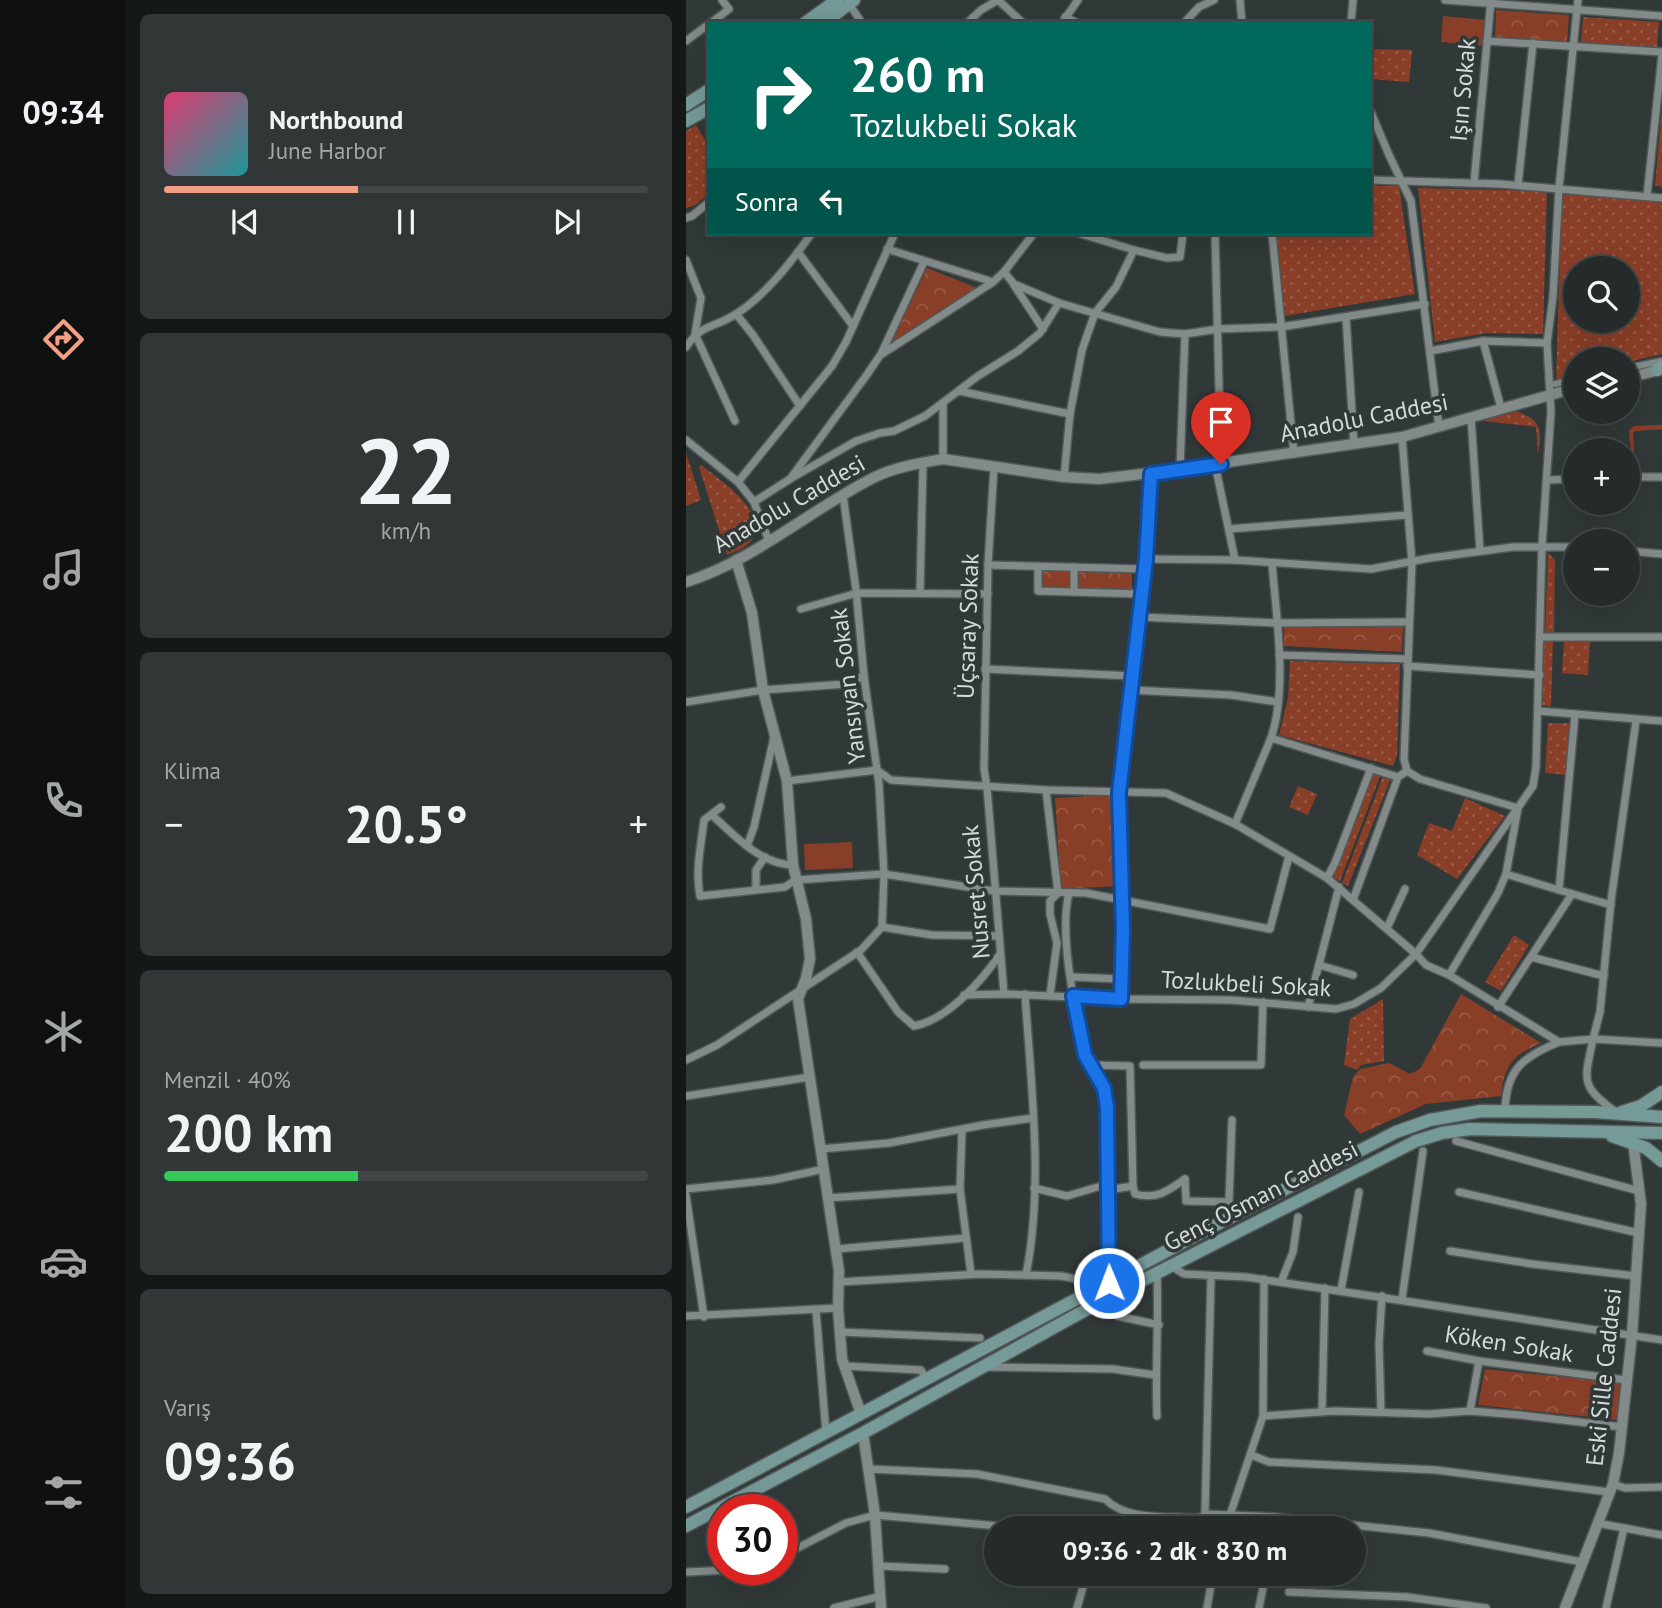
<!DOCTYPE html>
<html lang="tr">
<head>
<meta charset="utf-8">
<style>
	:root { --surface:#252b2a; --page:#313736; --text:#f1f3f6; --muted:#a3a7a8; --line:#424747; --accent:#f39f85 }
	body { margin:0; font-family:"PT Sans",sans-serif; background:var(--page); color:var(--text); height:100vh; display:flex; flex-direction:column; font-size:26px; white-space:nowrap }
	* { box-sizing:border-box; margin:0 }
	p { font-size:23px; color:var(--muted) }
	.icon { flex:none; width:38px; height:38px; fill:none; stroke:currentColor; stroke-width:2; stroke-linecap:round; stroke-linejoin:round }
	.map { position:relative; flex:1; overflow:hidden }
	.side { display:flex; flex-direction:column; gap:14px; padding:14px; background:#141817; width:560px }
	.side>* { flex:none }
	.guide { position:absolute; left:21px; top:21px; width:665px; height:214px; border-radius:0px; box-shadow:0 7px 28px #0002,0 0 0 2px var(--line); background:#00695c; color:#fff; overflow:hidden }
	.tools { position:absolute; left:877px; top:256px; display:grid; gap:14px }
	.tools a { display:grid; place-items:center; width:77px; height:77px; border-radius:50%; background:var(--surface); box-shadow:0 7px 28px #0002,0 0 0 2px var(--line); font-size:35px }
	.speed { position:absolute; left:21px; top:1494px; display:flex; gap:14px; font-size:35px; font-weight:700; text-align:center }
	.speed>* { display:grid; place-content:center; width:91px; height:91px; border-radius:50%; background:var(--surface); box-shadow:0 7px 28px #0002,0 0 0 2px var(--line); line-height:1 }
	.speed .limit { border:10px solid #d22; background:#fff; color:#111 }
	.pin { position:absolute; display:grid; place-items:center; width:60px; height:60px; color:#fff; margin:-72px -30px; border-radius:50% 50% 50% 0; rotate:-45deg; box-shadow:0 0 7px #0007 }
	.pin .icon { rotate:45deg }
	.me { position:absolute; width:77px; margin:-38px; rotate:359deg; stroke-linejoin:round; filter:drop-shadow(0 0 5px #0008) }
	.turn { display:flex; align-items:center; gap:24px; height:147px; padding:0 28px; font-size:32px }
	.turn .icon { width:91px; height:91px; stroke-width:2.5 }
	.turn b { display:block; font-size:49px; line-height:60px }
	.then { display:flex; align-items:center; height:66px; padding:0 28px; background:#0003; gap:14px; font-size:26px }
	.big { font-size:52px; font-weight:800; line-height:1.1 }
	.side .tile { flex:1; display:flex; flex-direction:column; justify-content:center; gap:10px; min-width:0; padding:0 24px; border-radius:10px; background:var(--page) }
	.side .dial { align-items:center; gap:0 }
	.dial b { font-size:91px; line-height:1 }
	.song { display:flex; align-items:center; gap:21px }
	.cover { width:84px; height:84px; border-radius:10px; background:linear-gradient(135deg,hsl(340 70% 55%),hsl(180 70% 35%)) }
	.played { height:7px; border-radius:4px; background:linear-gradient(90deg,var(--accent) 40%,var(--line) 40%) }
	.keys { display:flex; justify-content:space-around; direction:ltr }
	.heat { display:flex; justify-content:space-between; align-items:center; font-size:38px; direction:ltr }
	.charge { height:10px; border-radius:5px; background:linear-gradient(90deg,#34c759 40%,var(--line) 0) }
	.trip { position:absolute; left:298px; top:1516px; width:382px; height:70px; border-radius:35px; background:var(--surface); box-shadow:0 7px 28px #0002,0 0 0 2px var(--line); font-weight:800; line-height:70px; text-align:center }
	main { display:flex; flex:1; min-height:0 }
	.tabs { display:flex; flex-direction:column; width:126px; justify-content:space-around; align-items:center; background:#0f1111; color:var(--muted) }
	.tabs .icon { width:49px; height:49px }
	.tabs .active { color:var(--accent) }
	.tabs b { font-size:32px; color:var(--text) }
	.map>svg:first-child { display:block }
	.grass { fill:url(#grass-dots); fill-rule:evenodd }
	.forest { fill:url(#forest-crowns) }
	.pitch { fill:#893e27 }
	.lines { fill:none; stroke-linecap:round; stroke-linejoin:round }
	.pedestrian-casing { stroke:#515857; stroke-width:9 }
	.minor-casing { stroke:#515857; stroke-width:10 }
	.tertiary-casing { stroke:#515857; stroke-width:13 }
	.secondary-casing { stroke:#515857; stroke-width:15 }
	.pedestrian { stroke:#828b8a; stroke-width:6 }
	.minor { stroke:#828b8a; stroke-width:7 }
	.tertiary { stroke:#828b8a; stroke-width:10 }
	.secondary { stroke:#759a97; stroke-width:12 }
	.route-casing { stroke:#114b97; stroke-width:18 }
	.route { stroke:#1a73e8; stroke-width:12 }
	.labels { text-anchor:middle; stroke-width:7; stroke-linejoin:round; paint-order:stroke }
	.street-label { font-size:24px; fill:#d4d9d9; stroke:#313938 }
</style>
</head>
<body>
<main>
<nav class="tabs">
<b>09:34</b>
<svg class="icon active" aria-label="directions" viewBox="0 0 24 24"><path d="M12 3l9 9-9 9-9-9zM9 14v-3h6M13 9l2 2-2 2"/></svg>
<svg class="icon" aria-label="music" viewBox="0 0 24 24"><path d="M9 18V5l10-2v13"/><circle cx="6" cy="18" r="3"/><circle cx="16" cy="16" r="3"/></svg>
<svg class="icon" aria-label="phone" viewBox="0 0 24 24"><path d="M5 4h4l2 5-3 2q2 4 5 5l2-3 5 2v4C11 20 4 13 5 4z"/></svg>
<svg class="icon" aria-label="climate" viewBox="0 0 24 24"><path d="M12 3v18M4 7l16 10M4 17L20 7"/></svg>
<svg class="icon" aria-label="car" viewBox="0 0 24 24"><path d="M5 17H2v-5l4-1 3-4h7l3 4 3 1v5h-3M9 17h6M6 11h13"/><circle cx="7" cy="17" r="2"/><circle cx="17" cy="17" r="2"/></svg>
<svg class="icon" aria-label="filters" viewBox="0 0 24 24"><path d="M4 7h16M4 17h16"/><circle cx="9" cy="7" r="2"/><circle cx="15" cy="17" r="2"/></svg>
</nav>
<section class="side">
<div class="tile">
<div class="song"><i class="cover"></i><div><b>Northbound</b><p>June Harbor</p></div></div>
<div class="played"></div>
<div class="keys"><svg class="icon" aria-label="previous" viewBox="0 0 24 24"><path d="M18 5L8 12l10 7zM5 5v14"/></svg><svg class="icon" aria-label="pause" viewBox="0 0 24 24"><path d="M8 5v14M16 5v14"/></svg><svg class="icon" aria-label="next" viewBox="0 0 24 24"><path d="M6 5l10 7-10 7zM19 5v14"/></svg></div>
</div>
<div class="tile dial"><b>22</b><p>km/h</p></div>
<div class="tile"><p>Klima</p>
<div class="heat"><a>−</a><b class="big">20.5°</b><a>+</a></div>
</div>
<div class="tile"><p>Menzil · 40%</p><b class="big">200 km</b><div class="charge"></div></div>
<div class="tile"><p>Varış</p><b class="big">09:36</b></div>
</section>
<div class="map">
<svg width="976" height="1608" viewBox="0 0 976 1608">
	<defs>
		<pattern id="grass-dots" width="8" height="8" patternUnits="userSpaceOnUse" patternTransform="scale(1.75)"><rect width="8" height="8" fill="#893e27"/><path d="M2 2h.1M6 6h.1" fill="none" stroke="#995946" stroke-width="1.8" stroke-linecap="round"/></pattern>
		<pattern id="forest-crowns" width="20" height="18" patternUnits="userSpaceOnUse" patternTransform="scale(1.75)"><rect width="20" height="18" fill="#893e27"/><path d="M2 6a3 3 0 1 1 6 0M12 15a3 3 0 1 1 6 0" fill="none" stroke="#995946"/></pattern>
	</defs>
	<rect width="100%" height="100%" fill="#313938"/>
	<!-- grass -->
	<g class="grass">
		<polygon points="897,17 973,22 971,48 895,43"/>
		<polygon points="684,49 726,50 723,82 684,79"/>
		<polygon points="976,108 976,187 969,185"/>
		<polygon points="10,125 23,147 23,193 10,205 0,208 0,131"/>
		<polygon points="684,186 713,186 729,294 599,316 589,233 684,233"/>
		<polygon points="732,188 861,191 857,334 800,333 749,342"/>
		<path d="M876 192 976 201V354L942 362V359H889V376L870 381ZM889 268H942V320H889Z"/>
		<path d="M828 411C854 418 857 429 852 454L850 427 790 420Z"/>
		<polygon points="0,453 15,500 0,506"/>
		<path d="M15 465C34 480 92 518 61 545 56 550 47 552 41 555L13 467Z"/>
		<polygon points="862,553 869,560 868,634 859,634"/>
		<polygon points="858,641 867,641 865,706 856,705"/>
		<polygon points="878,641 904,641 902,675 876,673"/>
		<polygon points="604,661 714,664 711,756 707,766 593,735 602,698"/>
		<polygon points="862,723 884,723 880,775 859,773"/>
		<polygon points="687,771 695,774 654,881 646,877"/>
		<polygon points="697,776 705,778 662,886 656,883"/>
		<polygon points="612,786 631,794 622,815 603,807"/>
		<polygon points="779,798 819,816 771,879 731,855 743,823 766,831"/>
		<polygon points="828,935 843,945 815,991 799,982"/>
		<polygon points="697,999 698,1061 675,1065 671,1070 658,1065 664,1019"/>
	</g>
	<!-- forest -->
	<g class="forest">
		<polygon points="810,10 883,15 881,42 809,37"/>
		<polygon points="241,268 291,288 205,343"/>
		<polygon points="976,425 976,429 950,431 947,433 948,452 945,452 943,430 948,426"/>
		<polygon points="356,570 446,572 446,590 355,589"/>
		<polygon points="598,627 717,627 716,652 598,646"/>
		<polygon points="425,795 431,886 375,889 369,798"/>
		<path d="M775 994 855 1043C826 1056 819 1064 815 1096L740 1104 674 1134 658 1115 667 1077 674 1069 703 1063 724 1074 734 1069Z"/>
		<polygon points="799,1369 937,1383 933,1420 792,1405"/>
	</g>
	<!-- pitch -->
	<g class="pitch">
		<polygon points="757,16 800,20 798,46 755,42"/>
		<polygon points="166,842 167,868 119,870 118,844"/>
	</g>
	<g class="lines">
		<defs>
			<g id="pedestrian">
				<polyline points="942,368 976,361"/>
				<polyline points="869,384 889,379"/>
			</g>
			<g id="minor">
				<polyline points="312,0 337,23"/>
				<polyline points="554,0 556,23"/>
				<polyline points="759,0 976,16"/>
				<polyline points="892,0 873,188 867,297 861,343 865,411 856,546 850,767 847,786 730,954 740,965 763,975 873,1042 907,1039 914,1012 925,901 950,721"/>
				<polyline points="163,4 176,23"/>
				<polyline points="379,17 391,23"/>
				<polyline points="25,23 43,9 36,0"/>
				<polyline points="281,23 295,10 312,0"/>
				<polyline points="376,23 392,0"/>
				<polyline points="498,23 513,7 528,0"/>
				<polyline points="665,23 667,0"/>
				<polyline points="0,41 23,24"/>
				<polyline points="801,41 976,52"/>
				<polyline points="684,110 703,155 725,201 753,427"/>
				<polyline points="684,180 814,184 976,198"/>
				<polyline points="788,183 805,0"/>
				<polyline points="832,185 847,43"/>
				<polyline points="961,196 976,55"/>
				<polyline points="0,218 6,216 23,202"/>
				<polyline points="392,233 448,250"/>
				<polyline points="529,233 535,464"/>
				<polyline points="586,233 608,454"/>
				<polyline points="201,249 307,282 318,272 348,233"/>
				<polyline points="112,252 167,326"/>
				<polyline points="0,260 15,298 9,334 49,421"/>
				<polyline points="318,272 328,284 373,303 474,332 499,334 532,329 595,327 739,304"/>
				<polyline points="328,285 357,329"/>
				<polyline points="50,314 67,335 114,406"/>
				<polyline points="660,317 668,445"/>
				<polyline points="797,341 815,408"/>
				<path d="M0 347C16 323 29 328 50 314 80 295 105 262 126 233"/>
				<polyline points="744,351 797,341 861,343"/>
				<polyline points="196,354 307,282"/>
				<polyline points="273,391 384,414"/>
				<polyline points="257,404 257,459"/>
				<polyline points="785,417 794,551"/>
				<polyline points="716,437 726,563 718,759 721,771 734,779 832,808 820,874 873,890 889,714"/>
				<polyline points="0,440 52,482"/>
				<polyline points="529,464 549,560"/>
				<polyline points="308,467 302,565 298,769 301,787 318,994"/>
				<polyline points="494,469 499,334"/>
				<polyline points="378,477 384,414 396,350 409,313 430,287 448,250 481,258 494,257 497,233"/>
				<polyline points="942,477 976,477"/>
				<polyline points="104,479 170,441 194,433 208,431 239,416 292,376 332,351 354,333 373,303"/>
				<polyline points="861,480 889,479"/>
				<polyline points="68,502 104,479 180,376 195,354 238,262"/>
				<polyline points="543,529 721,515"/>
				<polyline points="83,541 68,502 52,482 146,366 160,342 209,233"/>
				<polyline points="942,551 976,554"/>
				<polyline points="460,559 549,560 685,569 744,558 827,547 889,547"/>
				<polyline points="302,565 458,569"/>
				<polyline points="352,566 352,591 456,594"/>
				<polyline points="234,592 237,462"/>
				<polyline points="388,592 388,567"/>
				<polyline points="115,609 171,593 302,594"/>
				<polyline points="453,617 591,623 723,622"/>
				<polyline points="854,637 976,637"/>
				<polyline points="593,655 722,659"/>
				<polyline points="721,666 854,675"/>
				<polyline points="299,669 447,676"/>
				<polyline points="445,690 545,695 592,702"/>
				<polyline points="0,702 77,690 160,684 178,676"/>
				<polyline points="852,711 976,721"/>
				<path d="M585 738C602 689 590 615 586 563"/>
				<polyline points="101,781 191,770 205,780 360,790 480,793 549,824 641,878 730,954 695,988 668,1004 650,1009 545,1000 432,999 318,994 278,995"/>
				<polyline points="360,790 372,893 364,901 364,914 371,943 364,995"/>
				<path d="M35 807 18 820C15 846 9 870 14 896L99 887 109 880 198 874 308 891 400 893 584 929 603 856"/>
				<path d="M26 815C49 836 74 864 107 865"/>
				<polyline points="549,824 585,738 712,777 721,771"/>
				<polyline points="61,846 68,827 88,737"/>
				<polyline points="641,878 649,863 685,768"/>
				<polyline points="70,890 70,870 79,857"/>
				<polyline points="873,890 925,905"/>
				<path d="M383 893C373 933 388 1000 395 1042 402 1067 417 1080 421 1107L423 1283"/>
				<polyline points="667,900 712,777"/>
				<polyline points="196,927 246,935 313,936"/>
				<polyline points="701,928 719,889"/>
				<path d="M171 952 212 1012 228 1026C261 1020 296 981 314 954"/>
				<polyline points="845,957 918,976"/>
				<polyline points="633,965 667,975"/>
				<polyline points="763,975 812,893 820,874"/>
				<polyline points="385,977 436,979"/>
				<path d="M339 994C345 1086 358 1184 340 1275"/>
				<polyline points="435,999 437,930 433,793 460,559 465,473"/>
				<polyline points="622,1007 653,887"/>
				<polyline points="812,1007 886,894"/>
				<polyline points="0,1060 31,1045 175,950 196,927 198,874 193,784 178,676 170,590 157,495"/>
				<polyline points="404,1065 444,1066 447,1186 422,1190"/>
				<polyline points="457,1065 575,1065 577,1002"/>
				<polyline points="0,1096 124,1077"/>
				<path d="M819 1111C820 1069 837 1057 873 1042"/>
				<path d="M929 1111C893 1086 899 1079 907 1039L976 1043"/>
				<polyline points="276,1130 274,1189 285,1274"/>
				<polyline points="770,1141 953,1191"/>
				<polyline points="135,1149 203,1143 297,1125 347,1118"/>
				<polyline points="499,1179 500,1201 543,1202 546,1120"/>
				<path d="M447 1186 449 1194C470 1200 482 1191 499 1179"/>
				<polyline points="348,1188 381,1196 422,1184"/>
				<polyline points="0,1189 87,1180 138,1169"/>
				<polyline points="773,1192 953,1233"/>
				<polyline points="0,1195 18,1317"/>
				<polyline points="142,1198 274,1189"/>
				<polyline points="150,1249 280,1238"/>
				<polyline points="764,1251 846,1264 950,1276"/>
				<polyline points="485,1266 498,1274 560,1277 976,1340"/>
				<polyline points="525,1276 519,1514 589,1517 743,1533 896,1562"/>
				<polyline points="578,1279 577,1416 649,1411 743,1414 784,1411 834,1415 936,1427"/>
				<polyline points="153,1282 295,1274 375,1276 416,1284"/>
				<polyline points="595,1282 607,1252 612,1217"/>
				<polyline points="655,1290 673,1192"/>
				<polyline points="716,1299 737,1151"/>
				<polyline points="414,1302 431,1316 473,1325"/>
				<polyline points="130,1310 140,1433"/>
				<polyline points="0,1316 152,1308"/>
				<polyline points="154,1332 294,1338"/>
				<polyline points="741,1351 793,1361 940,1380"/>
				<polyline points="158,1366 235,1370 240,1379"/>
				<polyline points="299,1367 427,1369 469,1375"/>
				<polyline points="636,1411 639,1288"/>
				<polyline points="784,1411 793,1361"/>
				<polyline points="695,1412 693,1344 696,1296"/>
				<path d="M471 1416C469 1368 473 1321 471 1273"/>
				<polyline points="565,1455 583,1462 750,1470 923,1492"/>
				<path d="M183 1469 291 1474 419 1499C441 1521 480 1516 510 1518L516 1517 519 1514"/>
				<polyline points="927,1484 939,1488 976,1487"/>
				<polyline points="544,1515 577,1416"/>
				<polyline points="911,1523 976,1535"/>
				<polyline points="535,1528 537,1515"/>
				<polyline points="587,1528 589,1517"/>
				<polyline points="96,1556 160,1523 189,1515 335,1528"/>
				<polyline points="193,1566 259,1569"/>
				<polyline points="2,1572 42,1570"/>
				<polyline points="326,1574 398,1584"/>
				<polyline points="603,1592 721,1597 800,1608"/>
				<polyline points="148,1608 195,1596"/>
				<polyline points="391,1608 401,1573"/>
				<polyline points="521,1608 527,1573"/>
				<polyline points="573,1608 580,1573"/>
				<polyline points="920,1608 938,1528"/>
			</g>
			<g id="tertiary">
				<polyline points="942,378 976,369"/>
				<polyline points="50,560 66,613 77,690 101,781 107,865 120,919 124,959 120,978 112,999 153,1271 152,1308 156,1359 175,1414"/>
				<path d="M0 582C69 560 125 509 189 477 209 467 235 463 257 459L378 477 413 479 465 473 716 437 889 388"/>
				<polyline points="177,1433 189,1515 195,1608"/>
				<polyline points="879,1608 927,1484 933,1453 946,1335 955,1204 947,1142"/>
			</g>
			<g id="secondary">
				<polyline points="119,23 151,0"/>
				<polyline points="138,23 168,0"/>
				<polyline points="0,105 23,90"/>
				<polyline points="0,121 23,108"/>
				<polyline points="971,370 976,367"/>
				<polyline points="936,1112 955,1106 976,1092"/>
				<polyline points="926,1136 960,1148 976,1161"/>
				<polyline points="0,1507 524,1228 710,1132 744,1120 795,1111 909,1112 976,1117"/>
				<polyline points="0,1526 177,1433 414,1302 730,1141 756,1133 784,1129 976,1133"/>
			</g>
		</defs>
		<!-- pedestrian casing -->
		<use href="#pedestrian" class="pedestrian-casing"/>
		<!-- minor casing -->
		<use href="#minor" class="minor-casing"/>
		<!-- tertiary casing -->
		<use href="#tertiary" class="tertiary-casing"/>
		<!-- secondary casing -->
		<use href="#secondary" class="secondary-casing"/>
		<!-- pedestrian -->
		<use href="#pedestrian" class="pedestrian"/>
		<!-- minor -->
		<use href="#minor" class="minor"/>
		<!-- tertiary -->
		<use href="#tertiary" class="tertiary"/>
		<!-- secondary -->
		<use href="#secondary" class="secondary"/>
	</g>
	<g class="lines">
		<defs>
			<polyline id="route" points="423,1283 421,1107 418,1088 399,1055 387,996 435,999 437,930 433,793 460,559 465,474 535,464"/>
		</defs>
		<!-- route casing -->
		<use href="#route" class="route-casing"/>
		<!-- route -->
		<use href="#route" class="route"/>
	</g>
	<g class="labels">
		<!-- street labels -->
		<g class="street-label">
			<text transform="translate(777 90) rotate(-85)" y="8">Işın Sokak</text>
			<text transform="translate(678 418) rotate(-11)" y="8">Anadolu Caddesi</text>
			<text transform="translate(103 504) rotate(-30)" y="8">Anadolu Caddesi</text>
			<text transform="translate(282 626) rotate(-88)" y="8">Üçsaray Sokak</text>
			<text transform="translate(162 686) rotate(-97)" y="8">Yansıyan Sokak</text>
			<text transform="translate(290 892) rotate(-95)" y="8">Nusret Sokak</text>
			<text transform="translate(560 984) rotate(3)" y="8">Tozlukbeli Sokak</text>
			<text transform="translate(575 1196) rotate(-27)" y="8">Genç Osman Caddesi</text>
			<text transform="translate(823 1344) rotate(9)" y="8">Köken Sokak</text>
			<text transform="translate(918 1377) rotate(-84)" y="8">Eski Sille Caddesi</text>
		</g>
	</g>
</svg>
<div class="tools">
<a><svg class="icon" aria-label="search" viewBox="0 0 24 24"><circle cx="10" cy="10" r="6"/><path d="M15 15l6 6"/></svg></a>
<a><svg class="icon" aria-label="layers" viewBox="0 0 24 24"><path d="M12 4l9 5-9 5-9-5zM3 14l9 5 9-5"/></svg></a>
<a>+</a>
<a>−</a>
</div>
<div class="speed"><div class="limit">30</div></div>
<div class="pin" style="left:535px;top:464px;background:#d93025"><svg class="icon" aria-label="arrive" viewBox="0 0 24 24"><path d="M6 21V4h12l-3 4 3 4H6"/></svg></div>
<svg class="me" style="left:423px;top:1283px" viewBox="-20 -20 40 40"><circle r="17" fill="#1a73e8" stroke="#fff" stroke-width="3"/><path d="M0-11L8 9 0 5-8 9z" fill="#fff"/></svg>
<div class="trip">09:36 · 2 dk · 830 m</div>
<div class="guide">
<div class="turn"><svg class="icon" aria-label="right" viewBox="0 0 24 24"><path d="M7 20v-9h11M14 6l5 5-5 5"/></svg><div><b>260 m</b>Tozlukbeli Sokak</div></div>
<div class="then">Sonra<svg class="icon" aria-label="left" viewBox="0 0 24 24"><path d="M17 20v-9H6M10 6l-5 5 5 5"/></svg></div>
</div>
</div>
</main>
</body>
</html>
